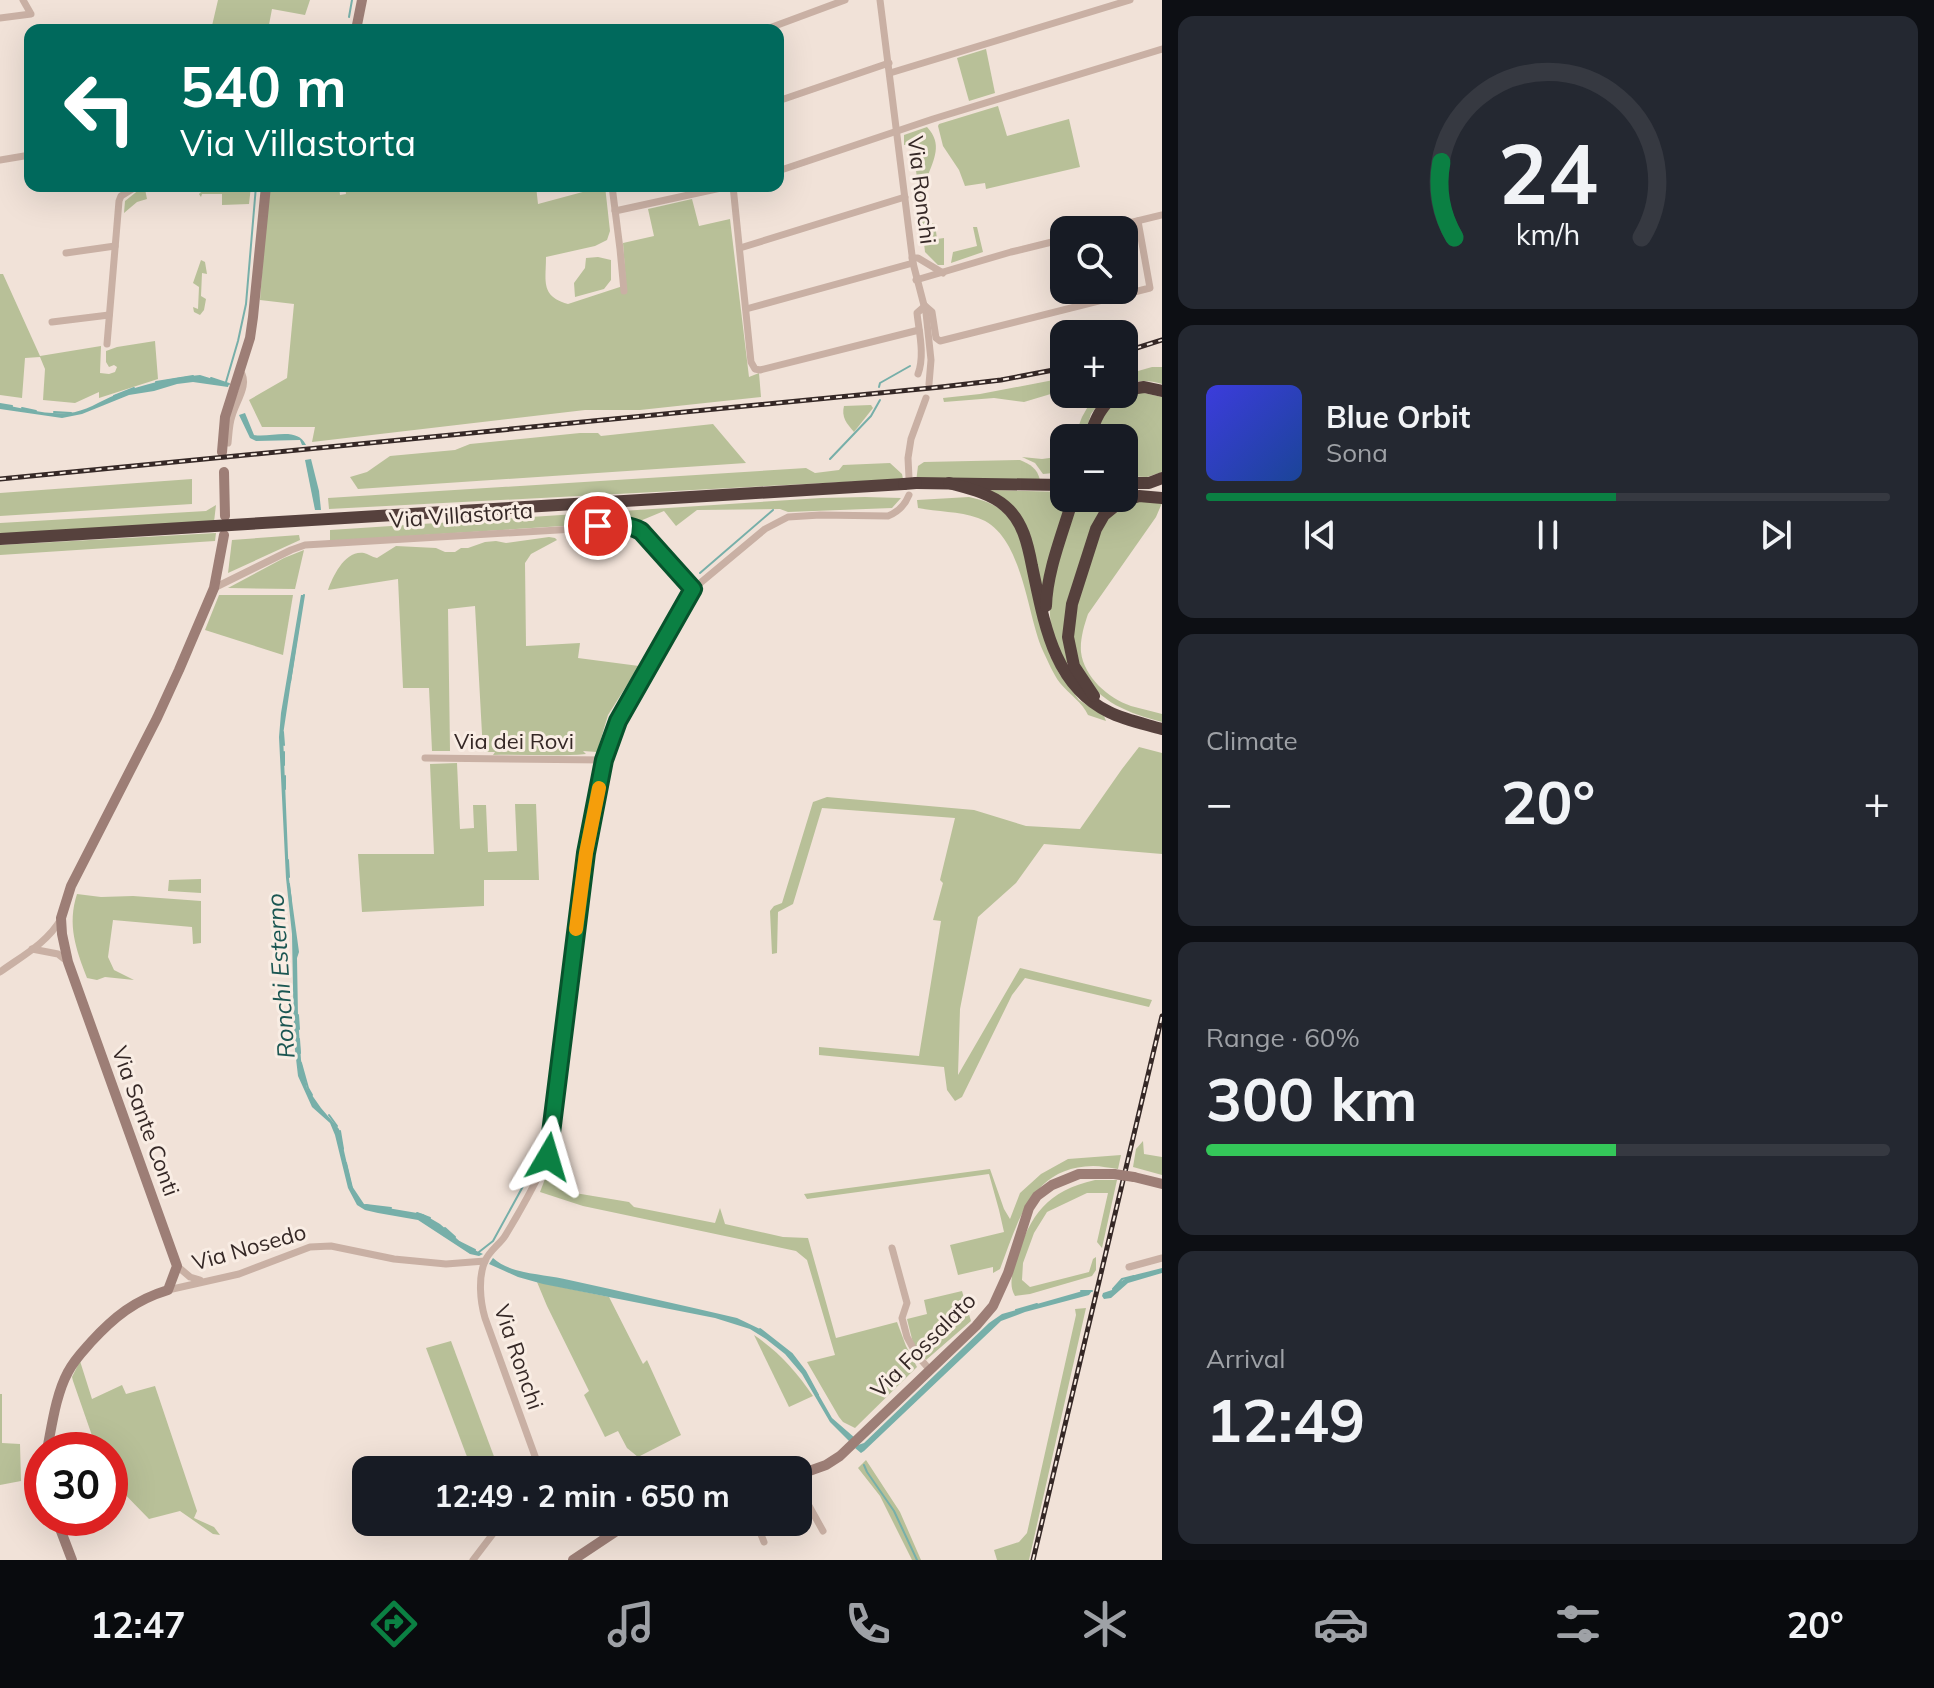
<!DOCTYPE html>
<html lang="en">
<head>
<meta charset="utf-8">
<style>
	:root { --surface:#171b24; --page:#242831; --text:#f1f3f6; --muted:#9ea1a6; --line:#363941; --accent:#0b8043 }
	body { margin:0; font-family:Mulish,sans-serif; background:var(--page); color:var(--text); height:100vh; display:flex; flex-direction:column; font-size:30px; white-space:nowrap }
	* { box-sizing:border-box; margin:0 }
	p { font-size:26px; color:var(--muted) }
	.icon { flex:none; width:44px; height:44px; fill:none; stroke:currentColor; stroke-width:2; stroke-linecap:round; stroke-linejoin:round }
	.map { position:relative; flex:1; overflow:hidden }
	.side { display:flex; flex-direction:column; gap:16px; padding:16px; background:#0d0f14; width:772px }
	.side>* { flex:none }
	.guide { position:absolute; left:24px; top:24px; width:760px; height:168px; border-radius:16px; box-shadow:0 8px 32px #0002; background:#00695c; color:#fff; overflow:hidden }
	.controls { position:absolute; left:1050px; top:216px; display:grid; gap:16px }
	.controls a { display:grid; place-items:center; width:88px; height:88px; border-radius:16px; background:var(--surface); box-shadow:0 8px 32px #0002; font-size:40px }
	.speed { position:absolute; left:24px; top:1432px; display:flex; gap:16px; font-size:40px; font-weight:700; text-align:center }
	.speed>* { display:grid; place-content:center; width:104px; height:104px; border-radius:50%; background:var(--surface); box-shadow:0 8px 32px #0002; line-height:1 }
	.speed .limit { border:12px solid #d22; background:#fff; color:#111 }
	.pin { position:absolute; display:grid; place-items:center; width:68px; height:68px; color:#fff; margin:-34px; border:4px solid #fff; border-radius:50%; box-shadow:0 2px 8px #0007 }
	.me { position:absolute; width:88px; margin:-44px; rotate:7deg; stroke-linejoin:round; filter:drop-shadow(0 0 6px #0008) }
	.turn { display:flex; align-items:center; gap:28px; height:168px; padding:0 24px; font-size:36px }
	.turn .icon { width:104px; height:104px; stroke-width:2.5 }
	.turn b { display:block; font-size:56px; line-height:68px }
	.big { font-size:60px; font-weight:700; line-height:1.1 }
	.side .card { flex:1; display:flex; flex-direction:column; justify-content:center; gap:12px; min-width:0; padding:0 28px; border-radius:16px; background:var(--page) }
	.side .dial { align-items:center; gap:0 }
	.dial svg { height:208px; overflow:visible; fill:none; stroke:var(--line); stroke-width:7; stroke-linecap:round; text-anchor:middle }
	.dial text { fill:var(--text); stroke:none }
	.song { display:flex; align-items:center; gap:24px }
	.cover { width:96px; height:96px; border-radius:12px; background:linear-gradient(135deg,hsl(240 70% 55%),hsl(220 70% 35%)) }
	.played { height:8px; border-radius:4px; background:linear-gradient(90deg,var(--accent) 60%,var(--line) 60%) }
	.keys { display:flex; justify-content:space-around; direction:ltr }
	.heat { display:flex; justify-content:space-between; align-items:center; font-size:44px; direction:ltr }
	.charge { height:12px; border-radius:6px; background:linear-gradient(90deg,#34c759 60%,var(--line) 0) }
	.trip { position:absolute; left:352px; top:1456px; width:460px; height:80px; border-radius:16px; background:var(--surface); box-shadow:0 8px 32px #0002; font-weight:700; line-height:80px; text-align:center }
	.menu { display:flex; height:128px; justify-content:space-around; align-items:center; background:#090b0e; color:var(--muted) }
	.menu .icon { width:56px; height:56px }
	.menu .active { color:var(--accent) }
	.menu b { font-size:36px; color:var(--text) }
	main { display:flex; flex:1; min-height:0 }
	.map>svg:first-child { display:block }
	.green { fill:#b8c098 }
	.water { fill:#77afa9 }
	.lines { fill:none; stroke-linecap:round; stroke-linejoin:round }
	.stream { stroke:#77afa9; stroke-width:2 }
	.street { stroke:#c9b0a4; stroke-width:7 }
	.secondary { stroke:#9d7e76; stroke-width:10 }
	.highway { stroke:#56413d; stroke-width:12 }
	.rail-casing { stroke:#352826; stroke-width:5 }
	.rail { stroke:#f9ede4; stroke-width:2; stroke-dasharray:6; stroke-linecap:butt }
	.secondary-bridge { stroke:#9d7e76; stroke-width:10 }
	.highway-bridge { stroke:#56413d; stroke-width:12 }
	.route-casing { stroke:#07532c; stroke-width:20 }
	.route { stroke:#0b8043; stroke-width:14 }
	.slow { stroke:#f59e0b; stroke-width:14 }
	.labels { text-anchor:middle; stroke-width:6; stroke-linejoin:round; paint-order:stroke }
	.street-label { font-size:22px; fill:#352826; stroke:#f9ede4 }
	.water-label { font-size:24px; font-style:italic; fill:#1b5652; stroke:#f9ede4 }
</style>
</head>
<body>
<main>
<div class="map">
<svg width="1162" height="1560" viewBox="0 0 1162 1560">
	<rect width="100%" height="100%" fill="#f1e2d8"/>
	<!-- green -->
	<g class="green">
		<polygon points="218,0 310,0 305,15 272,9 268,30 211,30"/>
		<polygon points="986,49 995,93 969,101 957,58"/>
		<polygon points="998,106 1007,136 1069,119 1080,167 986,189 985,183 965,186 959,170 943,146 938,126 939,124"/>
		<path d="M927 127C943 144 934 159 927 178L917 179 913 144 904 145V135Z"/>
		<polygon points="917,184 925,184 930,223 935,224 937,239 944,238 944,265 938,265 925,252"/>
		<polygon points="238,186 251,186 249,204 222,205 222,194 202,194 201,197 199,194 201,192 220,191"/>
		<path d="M274 186H339L340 195 346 194 345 186H536L538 204 605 186 610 231 607 240 595 246 546 257C546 281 540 296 568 304L626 285 623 243 654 236 648 209 692 199 699 226 730 219 749 377 759 373 761 397 640 410H585L312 442 315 427H262L249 400 287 378 294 304 260 300 268 191 287 189Z"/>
		<polygon points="140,189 145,189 147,199 137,202 124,213 125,201"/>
		<polygon points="973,227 977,227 983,252 951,263 953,252 977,246"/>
		<polygon points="598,257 611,260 611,280 604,289 575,297 574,283 585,268 586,258"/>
		<polygon points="201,260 205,262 207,274 202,273 201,296 206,299 204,310 200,315 194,312 193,307 198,309 199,287 193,283"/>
		<polygon points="0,274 3,274 40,356 101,346 100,373 109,374 115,372 117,367 114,365 109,367 106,362 106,351 117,347 155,341 158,379 99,398 99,392 75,403 43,400 45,369 40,357 25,358 22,398 0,395"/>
		<path d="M1152 367H1162V384C1150 380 1137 380 1124 384V375Z"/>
		<polygon points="1064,378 1064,390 1024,402 994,398 944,402 943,398 980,394"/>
		<path d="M1139 392 1162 397V472L1147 477 1124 476V438H1094C1103 413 1111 398 1139 392Z"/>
		<polygon points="1095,394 1106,394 1091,414 1084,438 1074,438 1082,417"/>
		<path d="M871 405 873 408 854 432C847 424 841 417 844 406Z"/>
		<polygon points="713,424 746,463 358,489 350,477 367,472 390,456 455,450 470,444 580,433 598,433 601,436"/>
		<polygon points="1064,456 1064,472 1043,474 1035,463 1022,457 1042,459"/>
		<path d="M1020 460C1031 465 1037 468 1040 480L916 482 918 466 924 462Z"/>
		<polygon points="890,463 902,474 903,479 329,509 328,498 806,468 815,473 839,470 843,465"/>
		<polygon points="192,479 192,504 0,516 0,493"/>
		<polygon points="986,490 1064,492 1064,498 1068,498 1043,590 1025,530"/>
		<polygon points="865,497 901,498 892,508 788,512 780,509 697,510 676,526 664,511 640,521 330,541 330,530 821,498"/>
		<path d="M969 497C996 503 1006 510 1019 534L1050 656 1060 675 1079 700 1104 716 1106 721 1088 715C1083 703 1069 694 1060 683 1053 674 1048 661 1043 651 1026 613 1023 533 978 518 959 511 937 512 918 508L917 500Z"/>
		<path d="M1078 498H1115L1101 510 1097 516 1068 609V663H1064C1059 648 1050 631 1050 615 1048 583 1069 530 1078 498Z"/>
		<path d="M1140 501 1162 503 1156 517 1088 614C1084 626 1080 639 1081 652 1084 677 1108 698 1131 706 1141 709 1152 711 1162 714V722C1129 713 1099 703 1082 671 1076 660 1072 641 1073 629 1073 612 1098 529 1108 518 1118 508 1127 505 1140 501Z"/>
		<polygon points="216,505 214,522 0,535 0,523 206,511"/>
		<polygon points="216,533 215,541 0,555 0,545"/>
		<polygon points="299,535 300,540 228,573 232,540"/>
		<path d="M549 537 555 538 557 540 531 554 525 563 526 646 580 643 578 658 639 666 608 715 597 752 583 751 586 754C555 757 524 754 493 755L495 752H483L475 606 448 609 450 751H432L429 688H403L398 579 328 590C333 576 345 550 364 553 368 554 372 557 377 558L396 546 436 548 445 552H455L461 548H468L485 542 496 541 506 543Z"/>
		<polygon points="304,550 295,589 228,588 284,558"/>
		<polygon points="219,595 293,595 283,655 205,630"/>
		<polygon points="1139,747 1162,753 1162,854 1044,844 1016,883 978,917 960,1009 958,1075 1020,968 1152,1000 1149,1007 1025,978 1012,995 962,1097 955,1101 947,1090 944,1067 819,1055 819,1047 919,1056 941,921 933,920 943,883 940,880 955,818 822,808 793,904 778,912 777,953 772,954 770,911 774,906 782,903 813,802 827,797 974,810 1026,826 1080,829 1122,769"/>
		<polygon points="457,763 460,829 474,828 473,805 486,805 488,852 517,851 515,804 536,804 539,880 484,880 484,906 362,912 358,854 434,854 430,764"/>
		<polygon points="201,879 201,893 168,891 169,880"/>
		<path d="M77 894 101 897 133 896 201 901V943L193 944 192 927 113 920 108 957 114 970 134 980 105 977 97 980 87 978C76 949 67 925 77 894Z"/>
		<polygon points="1143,1141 1144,1154 1162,1157 1162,1175 1133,1167 1136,1149"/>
		<path d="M1121 1155 1118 1169C1110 1168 1101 1166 1093 1166 1031 1167 1018 1222 1000 1269L993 1273V1267L958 1275 950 1245 1004 1232 999 1210 989 1174 807 1199 804 1194 990 1169 1004 1209 1010 1219 1020 1193 1041 1174 1068 1159Z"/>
		<polygon points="545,1179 569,1192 629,1202 634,1207 715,1223 720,1208 725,1224 783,1237 808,1238 836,1338 897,1322 906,1346 917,1367 855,1428 843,1422 839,1417 807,1362 835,1355 807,1260 796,1251 583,1206 540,1192"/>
		<path d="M1095 1180H1117L1102 1248 1097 1242 1108 1193H1087L1047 1212 1034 1233 1023 1263 1022 1280 1030 1287 1089 1272 1093 1259 1096 1257V1270L1092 1276 1030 1294 1015 1296C1008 1285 1013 1271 1016 1260 1030 1215 1047 1191 1095 1180Z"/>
		<polygon points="537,1282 609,1297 643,1364 647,1360 681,1435 638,1457 627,1448 618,1431 605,1437 584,1395 589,1391 547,1306"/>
		<polygon points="962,1291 971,1321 926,1360 913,1343 907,1319 927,1314 924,1300"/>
		<polygon points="1086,1308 1029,1560 997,1560 994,1550 1019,1542 1027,1533 1076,1315 1075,1309"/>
		<path d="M754 1335C779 1352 796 1371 813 1396L789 1407Z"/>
		<polygon points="451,1341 499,1470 472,1470 426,1348"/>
		<polygon points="80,1361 92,1399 122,1385 126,1394 155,1386 197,1511 194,1518 214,1527 220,1535 213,1534 180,1511 149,1519 110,1479 110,1450 97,1450 73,1381 72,1377"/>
		<polygon points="0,1394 2,1394 2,1443 20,1444 21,1481 0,1485"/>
		<polygon points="866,1460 900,1512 921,1560 912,1560 880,1496 858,1468"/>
	</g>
	<!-- water -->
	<g class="water">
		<path d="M200 375 229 384 228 387 193 382 177 384 154 391 129 395 82 414 62 418 0 409V404C22 408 46 415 68 413 85 412 100 401 115 395 143 384 170 378 200 375Z"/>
		<path d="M245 413 254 435C271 438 297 426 306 445H302L300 440 256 441 250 438 239 415Z"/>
		<polygon points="311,459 319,491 321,510 315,510 305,460"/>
		<polygon points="301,595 304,595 283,735 289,879 299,952 297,958 298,1017 301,1060 307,1088 321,1108 339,1129 352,1186 364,1204 423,1214 440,1224 464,1245 483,1254 479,1256 470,1254 418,1220 378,1213 365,1210 357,1205 348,1188 335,1135 330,1123 312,1107 298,1076 294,1041 292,934 286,878 279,737 281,713"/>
		<path d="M493 1258C511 1275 547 1274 569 1280 625 1292 681 1305 737 1318L762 1330 792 1354 805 1371 832 1418 855 1438 850 1442 830 1422 802 1374 785 1354 766 1339 750 1329 715 1318 543 1284 518 1277 489 1264Z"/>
		<path d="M1162 1268V1273L1128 1283 1111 1298 1104 1299 1102 1296 1103 1293 1112 1290C1122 1275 1145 1273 1162 1268Z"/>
		<polygon points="1086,1290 1092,1291 1089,1295 1025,1312 1001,1321 864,1451 861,1453 855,1448 858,1445 864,1443 989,1323 1002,1314"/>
	</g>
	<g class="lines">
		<!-- stream -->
		<g class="stream">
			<polyline points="349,17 352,0"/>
			<polyline points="211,378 229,384"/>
			<polyline points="156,382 193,376"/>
			<polyline points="226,382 238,341 246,304 256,186"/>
			<polyline points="879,387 880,383 910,366"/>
			<polyline points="114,396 134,388"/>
			<polyline points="0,404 12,406"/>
			<polyline points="22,408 36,411"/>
			<polyline points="54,412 71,413"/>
			<polyline points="830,459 871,416 880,400"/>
			<polyline points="700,573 773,510"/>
			<polyline points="658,643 677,607"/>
			<polyline points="290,682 304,595"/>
			<polyline points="283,732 284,745"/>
			<path d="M601 751C607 723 621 699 636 674"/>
			<polyline points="284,752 284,765"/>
			<polyline points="285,776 285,789"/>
			<polyline points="288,860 289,877"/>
			<polyline points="289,884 291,901"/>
			<polyline points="298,1015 299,1029"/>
			<polyline points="299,1039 300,1053"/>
			<polyline points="301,1063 308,1088 312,1095"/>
			<polyline points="329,1115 337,1126"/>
			<polyline points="340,1131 343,1149"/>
			<polyline points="346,1163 352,1188"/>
			<polyline points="366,1205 391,1208"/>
			<polyline points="417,1213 430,1218"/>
			<polyline points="445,1228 455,1237"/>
			<polyline points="459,1242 475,1250"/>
			<polyline points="479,1252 493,1241 544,1148 572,905"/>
			<polyline points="1113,1289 1122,1279 1134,1276"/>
			<polyline points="1081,1291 1092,1291"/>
			<polyline points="1016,1310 1037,1304"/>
			<polyline points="760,1329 792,1354 805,1371 818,1395"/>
			<polyline points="864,1465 867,1472 894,1511 917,1560"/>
		</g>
		<!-- street -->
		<g class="street">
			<polyline points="880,0 913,263 926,313 931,360 929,384"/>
			<polyline points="0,18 31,14 23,0"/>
			<polyline points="764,30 845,0"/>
			<polyline points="890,73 1130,0"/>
			<polyline points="778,101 889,63"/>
			<polyline points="0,160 30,155"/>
			<polyline points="778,171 933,119 1162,49"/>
			<polyline points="206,186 211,186"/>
			<polyline points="612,186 620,249 624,291"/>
			<polyline points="733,186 751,362 755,369 760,370 919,330"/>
			<polyline points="615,211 730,186"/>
			<polyline points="1100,230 1162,215"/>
			<polyline points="740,248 905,197"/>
			<polyline points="66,253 115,246"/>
			<polyline points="912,258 918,258 943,273"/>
			<polyline points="916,280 1011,252 1064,239"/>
			<polyline points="925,306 932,312 936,338 940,341 1150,288 1138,221"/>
			<polyline points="746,309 913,263"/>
			<polyline points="52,322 109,315"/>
			<polyline points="107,344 119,201 121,196 137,186"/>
			<path d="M918 374C925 355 919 332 917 313L925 306"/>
			<path d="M228 443C229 434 229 425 232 416 236 401 250 384 240 371"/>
			<polyline points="909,478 908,458 911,439 926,398"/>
			<polyline points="214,588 291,550 305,545 625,526 633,526 641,531 693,589"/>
			<polyline points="425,758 604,760"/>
			<polyline points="32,949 58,954 68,962"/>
			<path d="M0 972C22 956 47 943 61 919"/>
			<polyline points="892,1248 907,1303 902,1318 907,1337 917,1355 929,1369"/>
			<polyline points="177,1266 190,1277 200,1280"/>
			<polyline points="1129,1267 1162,1258"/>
			<polyline points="168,1290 239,1274 310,1247 331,1246 394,1259 446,1264 485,1261"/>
			<path d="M540 1470 485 1318C480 1301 478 1277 485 1261 489 1251 500 1244 505 1236 521 1210 535 1184 548 1157L586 853 604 760 618 721 693 589 765 529 788 517 820 515 888 516C898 512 905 505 909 495"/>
			<polyline points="798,1486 823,1531"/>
			<polyline points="756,1522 764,1542"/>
			<polyline points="473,1560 502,1522"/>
		</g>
		<!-- secondary -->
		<g class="secondary">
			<polyline points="356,30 362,0"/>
			<polyline points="222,452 225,417 250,338 253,317 266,186"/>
			<polyline points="224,472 225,516"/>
			<polyline points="1134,1177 1162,1184"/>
			<path d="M47 1450C52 1425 56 1394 68 1372 74 1360 83 1351 91 1342 114 1317 135 1300 168 1290L177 1266 68 962 62 934 61 918 71 886 157 718 179 670 214 588 224 535"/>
			<polyline points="798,1475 826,1465 840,1456 976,1326 993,1306 1008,1273 1029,1208 1037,1196 1052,1185 1079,1174 1114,1174"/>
			<polyline points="56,1518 72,1560"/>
			<polyline points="573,1560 630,1522"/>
		</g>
		<!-- highway -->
		<g class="highway">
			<polyline points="1124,390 1144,387 1162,391"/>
			<path d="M1089 438C1095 420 1101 405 1117 394"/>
			<polyline points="916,483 1064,485"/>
			<path d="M949 483C967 488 990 493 1005 506 1023 521 1028 545 1032 566 1044 622 1053 685 1109 712 1125 720 1145 724 1162 729"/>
			<polyline points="1124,483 1149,483 1162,478"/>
			<polyline points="0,539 904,484"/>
			<path d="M1046 606C1047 570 1063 533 1073 498"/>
			<polyline points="1094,696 1074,666 1068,637 1072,604 1096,529 1104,515 1120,502 1139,496 1162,498"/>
		</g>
		<defs>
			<g id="rail">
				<polyline points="1124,352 1162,340"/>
				<polyline points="0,479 941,387 1001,380 1064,368"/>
				<polyline points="1033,1560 1162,1016"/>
			</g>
		</defs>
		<!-- rail casing -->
		<use href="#rail" class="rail-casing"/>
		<!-- rail -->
		<use href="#rail" class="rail"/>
		<!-- secondary-bridge -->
		<polyline class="secondary-bridge" points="1114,1174 1134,1177"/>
		<!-- highway-bridge -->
		<polyline class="highway-bridge" points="904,484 916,483"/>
	</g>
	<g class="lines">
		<defs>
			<path id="route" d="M548 1157 586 853 604 760 618 721 693 589 641 531C627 523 613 526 598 526"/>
		</defs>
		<!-- route casing -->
		<use href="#route" class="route-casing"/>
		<!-- route -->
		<use href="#route" class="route"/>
		<!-- slow -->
		<polyline class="slow" points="576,929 586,853 599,788"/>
	</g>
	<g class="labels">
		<!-- street labels -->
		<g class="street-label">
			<text transform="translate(922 190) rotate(83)" y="8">Via Ronchi</text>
			<text transform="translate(461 515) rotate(-4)" y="8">Via Villastorta</text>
			<text x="514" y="749">Via dei Rovi</text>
			<text transform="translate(146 1121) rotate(70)" y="8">Via Sante Conti</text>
			<text transform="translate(249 1247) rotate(-16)" y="8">Via Nosedo</text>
			<text transform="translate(923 1345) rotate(-45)" y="8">Via Fossalato</text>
			<text transform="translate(519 1357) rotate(71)" y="8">Via Ronchi</text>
		</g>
		<!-- water labels -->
		<g class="water-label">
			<text transform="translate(281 976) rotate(-94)" y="8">Ronchi Esterno</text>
		</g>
	</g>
</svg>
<div class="controls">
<a><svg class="icon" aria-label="search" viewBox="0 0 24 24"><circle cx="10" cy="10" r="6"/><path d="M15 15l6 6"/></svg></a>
<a>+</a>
<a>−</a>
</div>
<div class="speed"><div class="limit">30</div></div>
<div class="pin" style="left:598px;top:526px;background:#d93025"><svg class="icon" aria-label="arrive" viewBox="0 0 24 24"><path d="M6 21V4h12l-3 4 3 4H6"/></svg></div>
<svg class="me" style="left:548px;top:1157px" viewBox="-20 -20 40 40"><path d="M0-17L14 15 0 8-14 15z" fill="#0b8043" stroke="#fff" stroke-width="4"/></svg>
<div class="trip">12:49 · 2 min · 650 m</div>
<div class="guide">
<div class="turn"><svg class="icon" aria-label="left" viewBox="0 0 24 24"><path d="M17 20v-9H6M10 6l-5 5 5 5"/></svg><div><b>540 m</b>Via Villastorta</div></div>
</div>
</div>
<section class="side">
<div class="card dial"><svg viewBox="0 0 100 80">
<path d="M14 69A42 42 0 1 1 86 69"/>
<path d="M14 69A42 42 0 0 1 9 40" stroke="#0b8043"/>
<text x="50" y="56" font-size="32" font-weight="700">24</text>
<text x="50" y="72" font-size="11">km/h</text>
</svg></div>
<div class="card">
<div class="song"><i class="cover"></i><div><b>Blue Orbit</b><p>Sona</p></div></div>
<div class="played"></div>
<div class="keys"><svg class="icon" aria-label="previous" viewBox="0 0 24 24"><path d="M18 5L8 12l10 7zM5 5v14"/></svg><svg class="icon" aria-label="pause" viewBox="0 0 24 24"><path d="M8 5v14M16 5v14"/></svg><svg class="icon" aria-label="next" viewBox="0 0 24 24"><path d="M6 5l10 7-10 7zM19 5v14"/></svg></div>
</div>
<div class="card"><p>Climate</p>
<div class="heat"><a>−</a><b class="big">20°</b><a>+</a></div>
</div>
<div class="card"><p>Range · 60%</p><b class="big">300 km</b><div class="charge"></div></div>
<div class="card"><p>Arrival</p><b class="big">12:49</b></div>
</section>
</main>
<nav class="menu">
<b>12:47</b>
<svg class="icon active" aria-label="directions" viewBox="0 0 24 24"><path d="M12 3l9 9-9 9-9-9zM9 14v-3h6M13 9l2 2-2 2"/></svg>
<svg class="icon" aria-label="music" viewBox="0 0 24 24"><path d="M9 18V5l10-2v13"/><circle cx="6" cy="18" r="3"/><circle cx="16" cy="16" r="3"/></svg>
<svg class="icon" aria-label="phone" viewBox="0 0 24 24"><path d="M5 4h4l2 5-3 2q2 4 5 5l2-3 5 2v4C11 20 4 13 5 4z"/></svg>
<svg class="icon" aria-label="climate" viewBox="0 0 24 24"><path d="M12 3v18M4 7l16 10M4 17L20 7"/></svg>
<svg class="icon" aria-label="car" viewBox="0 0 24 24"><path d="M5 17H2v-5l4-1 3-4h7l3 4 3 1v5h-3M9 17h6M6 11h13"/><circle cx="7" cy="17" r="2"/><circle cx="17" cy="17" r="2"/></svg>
<svg class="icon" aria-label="filters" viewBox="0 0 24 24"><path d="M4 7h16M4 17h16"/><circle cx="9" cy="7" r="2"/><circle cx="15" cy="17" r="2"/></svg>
<b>20°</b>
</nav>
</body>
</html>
